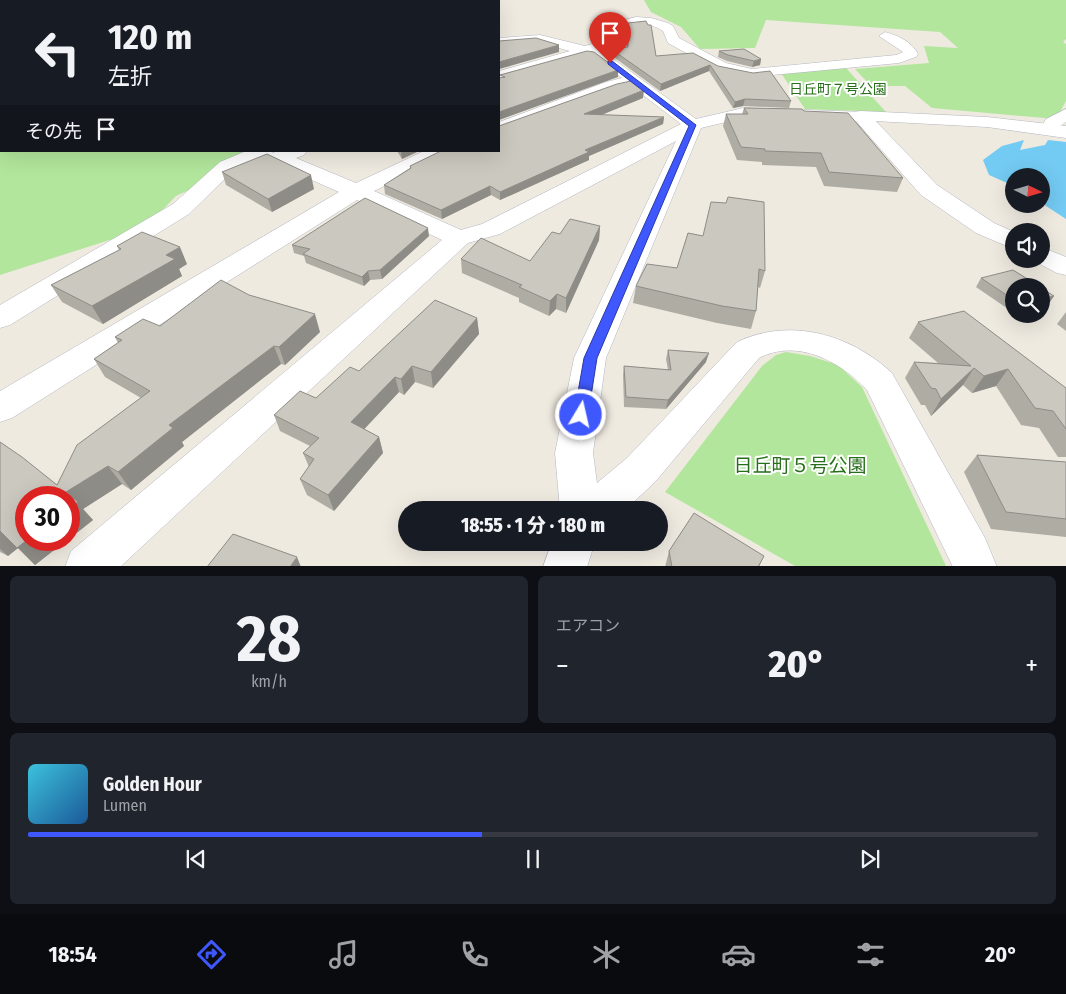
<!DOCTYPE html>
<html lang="ja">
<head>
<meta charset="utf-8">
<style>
	:root { --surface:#171b24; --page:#20242c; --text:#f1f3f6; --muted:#9ea1a6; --line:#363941; --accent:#3f58fe }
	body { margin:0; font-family:"Fira Sans Condensed","Noto Sans JP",sans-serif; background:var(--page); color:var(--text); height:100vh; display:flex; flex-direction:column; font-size:19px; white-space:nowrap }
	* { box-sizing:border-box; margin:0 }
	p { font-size:16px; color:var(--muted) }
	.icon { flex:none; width:28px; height:28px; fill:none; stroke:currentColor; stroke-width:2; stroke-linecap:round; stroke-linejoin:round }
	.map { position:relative; height:566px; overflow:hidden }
	.panel { display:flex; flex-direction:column; gap:10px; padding:10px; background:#0d0f14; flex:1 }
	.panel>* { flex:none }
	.guide { position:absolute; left:0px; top:0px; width:500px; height:152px; box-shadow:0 5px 20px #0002; background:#171b24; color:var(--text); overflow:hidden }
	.needle { width:32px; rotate:95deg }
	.tools { position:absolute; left:1005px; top:168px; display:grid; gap:10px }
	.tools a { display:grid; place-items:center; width:45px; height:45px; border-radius:50%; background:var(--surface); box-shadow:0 5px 20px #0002; font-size:25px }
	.speed { position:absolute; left:15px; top:486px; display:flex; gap:10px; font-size:25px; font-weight:700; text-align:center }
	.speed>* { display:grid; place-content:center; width:65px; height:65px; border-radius:50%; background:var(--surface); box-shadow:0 5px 20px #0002; line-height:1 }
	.speed .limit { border:8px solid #d22; background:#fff; color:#111 }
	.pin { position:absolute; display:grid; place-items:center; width:42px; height:42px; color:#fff; margin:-51px -21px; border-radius:50% 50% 50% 0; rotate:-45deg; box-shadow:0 0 5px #0007 }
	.pin .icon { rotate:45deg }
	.me { position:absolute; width:55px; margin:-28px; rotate:9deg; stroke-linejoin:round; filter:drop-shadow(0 0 4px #0008) }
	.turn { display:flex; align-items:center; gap:18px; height:105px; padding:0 25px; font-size:22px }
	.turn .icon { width:65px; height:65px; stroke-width:2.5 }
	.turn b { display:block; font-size:35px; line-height:42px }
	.then { display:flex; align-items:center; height:48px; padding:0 25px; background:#0003; gap:10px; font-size:19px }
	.big { font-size:38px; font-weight:800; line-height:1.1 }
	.panel .widget { flex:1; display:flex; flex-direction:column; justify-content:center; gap:8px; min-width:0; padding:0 18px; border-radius:8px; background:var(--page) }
	.panel .dial { align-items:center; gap:0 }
	.dial b { font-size:65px; line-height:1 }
	.song { display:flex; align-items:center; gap:15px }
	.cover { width:60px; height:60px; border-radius:8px; background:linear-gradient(135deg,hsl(190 70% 55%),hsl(210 70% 35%)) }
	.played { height:5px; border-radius:2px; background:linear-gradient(90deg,var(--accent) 45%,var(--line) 45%) }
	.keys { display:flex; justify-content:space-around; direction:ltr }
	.heat { display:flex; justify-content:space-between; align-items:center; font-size:28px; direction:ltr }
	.panel .tiles { flex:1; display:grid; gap:10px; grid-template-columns:1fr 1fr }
	.widget:last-child { grid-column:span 2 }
	.trip { position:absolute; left:398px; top:501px; width:270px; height:50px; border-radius:25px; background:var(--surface); box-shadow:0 5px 20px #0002; font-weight:800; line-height:50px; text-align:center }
	.dock { display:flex; height:80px; justify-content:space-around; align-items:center; background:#090b0e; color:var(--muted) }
	.dock .icon { width:35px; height:35px }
	.dock .on { color:var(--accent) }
	.dock b { font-size:22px; color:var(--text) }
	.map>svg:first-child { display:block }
	.green { fill:#b2e69c }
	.water { fill:#73caf2 }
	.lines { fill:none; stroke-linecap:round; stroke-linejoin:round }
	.street-casing { stroke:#b4b6c1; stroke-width:1 }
	.secondary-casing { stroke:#b4b6c1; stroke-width:1 }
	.street { fill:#fff; fill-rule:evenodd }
	.secondary { fill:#fff; fill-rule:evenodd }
	.wall { fill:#afaca4 }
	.shaded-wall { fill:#8e8c86 }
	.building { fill:#cbc8bf; stroke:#8e8c86 }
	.route { fill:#3f58fe; stroke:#2939a5 }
	.labels { text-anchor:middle; stroke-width:4; stroke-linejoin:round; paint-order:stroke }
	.far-park-label { font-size:14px; fill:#276f1a; stroke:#fff }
	.near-park-label { font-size:19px; fill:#276f1a; stroke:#fff }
</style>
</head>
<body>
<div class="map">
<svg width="1066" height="567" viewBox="0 0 1066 567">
	<rect width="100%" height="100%" fill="#efeae0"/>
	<!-- green -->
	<g class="green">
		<polygon points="0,0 429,0 430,1 1,1 1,151 273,151 176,196 144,229 0,275"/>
		<polygon points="644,0 1066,0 1066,39 1063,42 1066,44 1066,101 1056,119 932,108 905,86 871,86 855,69 929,63 924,46 958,48 940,32 766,20 755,48 700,49 681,27 651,12"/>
		<polygon points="846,68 886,112 805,109 781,73"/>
		<polygon points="786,352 810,356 838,365 862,387 946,566 795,566 665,492 762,366 776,355"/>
	</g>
	<!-- water -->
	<polygon class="water" points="1024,140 1020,150 1045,145 1048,140 1066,142 1066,219 1043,204 1041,176 1014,176 1014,186 989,175 983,160 1002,146"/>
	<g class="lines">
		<defs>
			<g id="street">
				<path d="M636 17 651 18 668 23 673 26 679 38 726 63 752 69 896 55 903 52 879 36 885 32C899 36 911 41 918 54L916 57 899 63 752 77 717 70 668 43 663 31C652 23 636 22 623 28 622 47 617 45 601 50L696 119 743 108 867 112 937 185 994 223 1014 232V249L976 233 921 195 856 121 743 118 701 128 606 358 593 453 597 483 627 458 737 342C790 317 850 334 892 373L985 538 997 567H953L867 390C840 361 797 338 759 358L655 482 625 510H560L555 453 574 358 676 141 500 234 468 243 120 567H65L71 551 442 240 357 200 12 418 0 422V391L339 192 271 162 268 158 270 156 234 170 189 214 10 325 0 328V305L173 204 220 162 246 151H274L272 153 278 151H307L304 155 296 158 356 183 424 151H450L447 155 374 191 461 230 482 224 681 124 631 86 616 89 499 133V122L606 82 622 78 594 57 586 55 499 80V71L570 51 540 43 499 46V38L540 35 585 46 609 39 613 23Z"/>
				<polygon points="1066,109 1066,122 1060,126 1055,133 1049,134 1043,133 1040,129 1046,119"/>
				<polygon points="1041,247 1066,257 1066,275 1057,273 1032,260 1031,259 1041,259"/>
				<polygon points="552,542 595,542 587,567 543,567"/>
			</g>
			<polygon id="secondary" points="861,111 987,117 1066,126 1066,138 987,127 855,120 852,116 855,112"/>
		</defs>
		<!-- street casing -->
		<use href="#street" class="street-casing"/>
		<!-- secondary casing -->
		<use href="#secondary" class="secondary-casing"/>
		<!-- street -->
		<use href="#street" class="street"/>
		<!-- secondary -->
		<use href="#secondary" class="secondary"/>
	</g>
	<!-- wall -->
	<g class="wall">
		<polygon points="628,23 656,56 718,66 791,101 789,108 743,106 733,108 709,71 660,91 611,55 611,49 627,47"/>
		<polygon points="719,51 761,59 760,65 752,67 727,61 718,57"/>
		<polygon points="643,98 601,115 664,117 663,124 589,156 589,160 500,200 491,195 442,219 385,194 384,185 410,168 410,166"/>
		<polygon points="744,108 804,111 903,178 897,192 824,186 816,167 762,165 762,162 737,160 723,126 726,114 742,114"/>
		<polygon points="397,151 419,151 402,159"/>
		<polygon points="222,172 314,189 272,212 226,185"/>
		<polygon points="600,226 599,240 566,313 556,309 549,316 519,302 519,298 462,273 461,259 530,261 560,234"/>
		<polygon points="688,233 765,271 760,288 758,287 756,311 751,329 717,323 633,303 636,286 677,268"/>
		<polygon points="429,236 382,279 370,280 364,286 306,263 304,256 294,253 292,245"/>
		<polygon points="117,246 187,264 179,269 182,276 103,324 62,302 51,285 119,250"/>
		<polygon points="981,278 1014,286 1014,313 976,287"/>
		<polygon points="249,295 320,332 285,365 281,364 182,442 184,446 131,490 122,484 83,509 93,520 69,539 69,498 26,540 67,540 35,565 18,548 8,556 0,552 0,442 57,485 141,398 105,377 94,359 118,343 115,337 160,326"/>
		<polygon points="1066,312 1066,331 1057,324"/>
		<polygon points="477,318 479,334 433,388 415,382 404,395 399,392 364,429 379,437 383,453 334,511 307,495 300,479 309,467 303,453 310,446 280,431 274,415 316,398 359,371"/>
		<polygon points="918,322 1066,388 1066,457 1058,457 1039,428 1021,425 996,386 972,393 963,385 931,416 925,405 921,405 905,378 914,362 938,363 909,338"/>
		<polygon points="668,350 706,362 666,409 624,407 623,375 624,366 668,370 666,359"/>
		<polygon points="977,455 1066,462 1066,537 991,529 964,472"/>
		<polygon points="669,551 764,556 759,567 665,567"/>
	</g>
	<!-- shaded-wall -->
	<g class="shaded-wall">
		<polygon points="559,45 559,52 499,69 499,62"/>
		<polygon points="761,59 760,65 752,67 754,61"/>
		<polygon points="710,65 709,71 660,91 661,84"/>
		<polygon points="618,70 618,77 499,120 499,112"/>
		<polygon points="644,90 643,98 584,122 584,114"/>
		<polygon points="745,99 743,106 733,108 735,102"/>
		<polygon points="664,117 663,124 589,156 589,160 500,200 500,192 585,150"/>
		<polygon points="401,151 419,151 402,159"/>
		<polygon points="311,175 314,189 272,212 268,199"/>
		<polygon points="490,186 491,195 442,219 441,210"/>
		<polygon points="600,226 599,240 566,313 566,298"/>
		<polygon points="428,228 429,236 382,279 380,270"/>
		<polygon points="180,247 187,264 179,269 182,276 103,324 92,306 166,255"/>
		<polygon points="368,271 370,280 364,286 362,277"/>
		<polygon points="557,294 556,309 549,316 550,301"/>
		<polygon points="1054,296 1048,305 1041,306 1041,299"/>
		<polygon points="315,314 320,332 285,365 279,347"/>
		<polygon points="477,318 479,334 433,388 431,372"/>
		<polygon points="274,346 281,364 182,442 184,446 131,490 118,472 169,425"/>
		<polygon points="709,353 706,362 666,409 668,400"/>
		<polygon points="412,366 415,382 404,395 401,379"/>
		<polygon points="974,368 963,385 931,416 941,399"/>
		<polygon points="1008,369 996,386 972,393 984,376"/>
		<polygon points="395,377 399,392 356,438 351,422"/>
		<polygon points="379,437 383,453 334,511 328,495"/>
		<polygon points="108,466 122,484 83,509 93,520 69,539 69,508 66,492"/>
		<polygon points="0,531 27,540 67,540 35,565 18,548 8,556 0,549"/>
		<polygon points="297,557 301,567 290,567"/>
	</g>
	<!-- building -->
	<g class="building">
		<polygon points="646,21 648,25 651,25 656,56 693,53 718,66 753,73 770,71 791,101 745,99 735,102 710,65 661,84 611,49 628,47 628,23"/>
		<polygon points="536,38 559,45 499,62 499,41"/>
		<polygon points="744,49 761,59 754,61 728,55 719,51"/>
		<polygon points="587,51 594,52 618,70 499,112 499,78 505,77 500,75"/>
		<polygon points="631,81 644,90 584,114 664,117 585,150 589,152 500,192 490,186 441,210 384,185 411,168 410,166 441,151 499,151 499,126 617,84"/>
		<polygon points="744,108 802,109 804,111 848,113 903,178 829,172 821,153 765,151 765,149 741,147 726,114 748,114"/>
		<polygon points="267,154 311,175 268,199 222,172"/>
		<polygon points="728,197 764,202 765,271 759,269 756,311 722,306 636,286 647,264 677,268 688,233 703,236 711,202 726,203"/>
		<polygon points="365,198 428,228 380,270 368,271 362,277 303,254 310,249 292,245"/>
		<polygon points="570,219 600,226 566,298 557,294 550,301 519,287 522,285 461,259 481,238 530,261 552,232 560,234"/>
		<polygon points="142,232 180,247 166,255 175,259 92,306 51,285 121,249 117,246"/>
		<polygon points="1013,270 1039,286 1014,286 1014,300 981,278"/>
		<polygon points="221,280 249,295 315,314 279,347 274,346 169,425 173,428 118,472 108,466 66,492 78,502 69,508 69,498 26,498 26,540 27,540 17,548 0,531 0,442 22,457 57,485 77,445 150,391 94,359 122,340 115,337 143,319 160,326"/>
		<polygon points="1041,288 1054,296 1041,299"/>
		<polygon points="435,300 477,318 431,372 412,366 401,379 395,377 351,422 379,437 328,495 300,479 314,459 303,453 319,438 274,415 300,391 316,398 350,367 359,371"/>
		<polygon points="964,311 1066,388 1066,429 1053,411 1035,408 1008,369 984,376 974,368 941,399 936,389 931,388 914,362 971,366 918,322"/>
		<polygon points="668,350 709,353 668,400 626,397 624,366 671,370"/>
		<polygon points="977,455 1066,462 1066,519 1006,512"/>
		<polygon points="694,513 764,556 758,567 672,567 669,551"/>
		<polygon points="233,534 297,557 290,567 207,567"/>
	</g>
	<!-- route -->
	<polygon class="route" points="608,61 612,61 696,125 597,358 588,415 586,419 581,421 576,419 574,415 584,358 689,126 608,64"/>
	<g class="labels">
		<!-- far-park labels -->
		<g class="far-park-label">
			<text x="838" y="94">日丘町７号公園</text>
		</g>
		<!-- near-park labels -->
		<g class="near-park-label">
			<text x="800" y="472">日丘町５号公園</text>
		</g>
	</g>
</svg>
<div class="tools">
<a><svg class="needle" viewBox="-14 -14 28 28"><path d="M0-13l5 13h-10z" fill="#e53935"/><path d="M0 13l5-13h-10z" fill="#9ea1a6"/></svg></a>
<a><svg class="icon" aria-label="sound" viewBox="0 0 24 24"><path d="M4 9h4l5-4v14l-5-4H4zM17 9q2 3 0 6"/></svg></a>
<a><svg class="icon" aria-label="search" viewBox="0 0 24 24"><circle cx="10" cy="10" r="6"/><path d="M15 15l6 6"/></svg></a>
</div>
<div class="speed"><div class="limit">30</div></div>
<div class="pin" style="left:610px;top:63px;background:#d93025"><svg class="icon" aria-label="arrive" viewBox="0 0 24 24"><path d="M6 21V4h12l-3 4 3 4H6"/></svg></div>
<svg class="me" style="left:581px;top:415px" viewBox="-20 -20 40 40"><circle r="17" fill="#3f58fe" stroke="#fff" stroke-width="3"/><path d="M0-11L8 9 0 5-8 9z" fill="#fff"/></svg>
<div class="trip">18:55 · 1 分 · 180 m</div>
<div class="guide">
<div class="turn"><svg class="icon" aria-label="left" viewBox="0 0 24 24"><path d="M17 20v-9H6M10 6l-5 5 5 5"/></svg><div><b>120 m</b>左折</div></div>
<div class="then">その先<svg class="icon" aria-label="arrive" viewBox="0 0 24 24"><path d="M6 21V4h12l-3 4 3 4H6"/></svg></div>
</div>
</div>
<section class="panel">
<div class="tiles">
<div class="widget dial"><b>28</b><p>km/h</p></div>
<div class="widget"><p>エアコン</p>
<div class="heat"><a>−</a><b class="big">20°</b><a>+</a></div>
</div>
<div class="widget">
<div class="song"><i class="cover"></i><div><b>Golden Hour</b><p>Lumen</p></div></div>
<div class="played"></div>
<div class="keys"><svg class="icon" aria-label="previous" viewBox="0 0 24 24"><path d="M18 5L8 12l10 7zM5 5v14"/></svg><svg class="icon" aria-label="pause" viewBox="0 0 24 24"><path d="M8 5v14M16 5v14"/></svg><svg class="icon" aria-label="next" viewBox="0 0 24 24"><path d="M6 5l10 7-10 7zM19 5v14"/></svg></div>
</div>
</div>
</section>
<nav class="dock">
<b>18:54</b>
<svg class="icon on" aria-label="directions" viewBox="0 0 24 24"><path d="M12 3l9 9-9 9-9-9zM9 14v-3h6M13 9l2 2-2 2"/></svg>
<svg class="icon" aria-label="music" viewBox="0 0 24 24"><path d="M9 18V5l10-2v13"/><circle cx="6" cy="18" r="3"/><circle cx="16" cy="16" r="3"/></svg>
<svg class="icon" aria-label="phone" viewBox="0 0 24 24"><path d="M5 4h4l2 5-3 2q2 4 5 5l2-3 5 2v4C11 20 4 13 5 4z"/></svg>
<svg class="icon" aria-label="climate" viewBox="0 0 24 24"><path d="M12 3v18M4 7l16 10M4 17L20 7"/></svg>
<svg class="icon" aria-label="car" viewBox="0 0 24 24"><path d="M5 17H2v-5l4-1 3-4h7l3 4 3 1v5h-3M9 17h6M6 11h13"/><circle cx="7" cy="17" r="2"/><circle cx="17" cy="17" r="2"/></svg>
<svg class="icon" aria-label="filters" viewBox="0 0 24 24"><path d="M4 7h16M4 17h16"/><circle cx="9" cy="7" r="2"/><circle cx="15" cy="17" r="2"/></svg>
<b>20°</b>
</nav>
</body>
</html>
